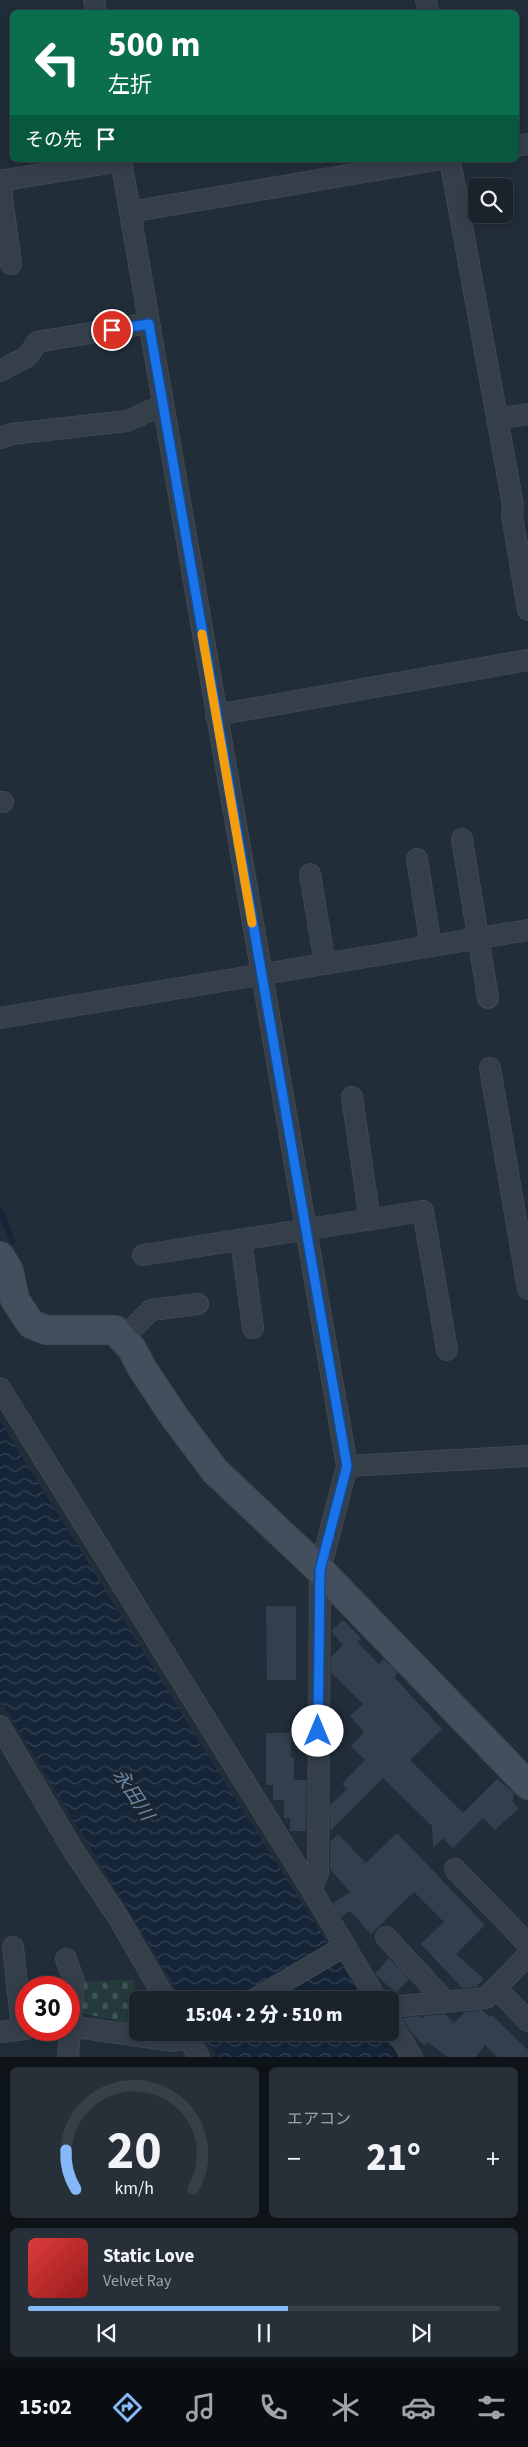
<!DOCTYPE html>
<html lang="ja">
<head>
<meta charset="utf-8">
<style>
	:root { --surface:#1a222c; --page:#272f38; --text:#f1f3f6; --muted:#9fa4a9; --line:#383f48; --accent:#85b8f7 }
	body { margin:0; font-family:"Source Sans 3","Noto Sans JP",sans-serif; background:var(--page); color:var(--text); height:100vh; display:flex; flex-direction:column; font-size:19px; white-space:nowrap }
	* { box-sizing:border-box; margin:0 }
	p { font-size:16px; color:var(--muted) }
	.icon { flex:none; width:28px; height:28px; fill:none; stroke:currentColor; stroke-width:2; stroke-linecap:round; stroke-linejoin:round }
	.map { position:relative; height:2057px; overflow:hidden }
	.details { display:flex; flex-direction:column; gap:10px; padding:10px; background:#0e1318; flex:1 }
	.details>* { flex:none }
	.guide { position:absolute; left:10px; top:10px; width:509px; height:152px; border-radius:8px; box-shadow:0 2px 12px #0003,0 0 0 1px var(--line); background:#0b6e4f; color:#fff; overflow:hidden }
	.controls { position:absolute; left:468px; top:178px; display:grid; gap:10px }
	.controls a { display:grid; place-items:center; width:45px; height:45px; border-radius:8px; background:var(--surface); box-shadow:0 2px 12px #0003,0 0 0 1px var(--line); font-size:25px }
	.speed { position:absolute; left:15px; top:1976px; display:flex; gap:10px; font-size:25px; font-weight:700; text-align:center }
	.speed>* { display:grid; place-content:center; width:65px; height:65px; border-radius:50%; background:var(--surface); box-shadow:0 2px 12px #0003,0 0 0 1px var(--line); line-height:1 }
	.speed .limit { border:8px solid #d22; background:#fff; color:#111 }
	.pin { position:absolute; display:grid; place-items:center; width:42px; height:42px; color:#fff; margin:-21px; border:2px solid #fff; border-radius:50%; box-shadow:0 1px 5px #0007 }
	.me { position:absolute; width:55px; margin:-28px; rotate:0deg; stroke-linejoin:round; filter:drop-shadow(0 0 4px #0008) }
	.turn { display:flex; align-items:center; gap:18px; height:105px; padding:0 15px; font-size:22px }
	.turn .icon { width:65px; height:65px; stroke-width:2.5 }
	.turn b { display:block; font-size:35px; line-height:42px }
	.then { display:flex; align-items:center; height:48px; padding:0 15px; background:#0003; gap:10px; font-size:19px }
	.big { font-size:38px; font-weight:800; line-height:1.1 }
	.details .tile { flex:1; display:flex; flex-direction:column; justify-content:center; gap:8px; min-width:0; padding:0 18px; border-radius:8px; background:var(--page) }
	.details .dial { align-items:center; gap:0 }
	.dial svg { height:130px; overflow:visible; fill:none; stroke:var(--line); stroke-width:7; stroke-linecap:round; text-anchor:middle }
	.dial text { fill:var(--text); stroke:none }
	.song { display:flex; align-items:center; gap:15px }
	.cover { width:60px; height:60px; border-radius:8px; background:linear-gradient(135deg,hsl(0 70% 55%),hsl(0 70% 35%)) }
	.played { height:5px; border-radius:2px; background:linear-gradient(90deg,var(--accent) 55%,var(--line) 55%) }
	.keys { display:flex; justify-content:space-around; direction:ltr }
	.heat { display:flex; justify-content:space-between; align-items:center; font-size:28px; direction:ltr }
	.details .tiles { flex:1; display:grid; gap:10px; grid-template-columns:1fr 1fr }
	.tile:last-child { grid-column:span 2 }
	.trip { position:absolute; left:129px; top:1991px; width:270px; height:50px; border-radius:8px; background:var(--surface); box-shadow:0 2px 12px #0003,0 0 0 1px var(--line); font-weight:800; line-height:50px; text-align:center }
	.menu { display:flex; height:80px; justify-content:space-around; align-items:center; background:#0a0e12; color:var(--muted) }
	.menu .icon { width:35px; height:35px }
	.menu .active { color:var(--accent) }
	.menu b { font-size:22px; color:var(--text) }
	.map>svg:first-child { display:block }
	.cemetery { fill:url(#cemetery-stones) }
	.water { fill:url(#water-waves) }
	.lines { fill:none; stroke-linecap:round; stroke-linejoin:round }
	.stream { stroke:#152537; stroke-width:5.5 }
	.building { fill:#313f4e }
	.street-casing { stroke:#3f4853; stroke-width:22 }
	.secondary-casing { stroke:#3f4853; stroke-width:30 }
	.street { stroke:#353f4a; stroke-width:20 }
	.secondary { stroke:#434f5d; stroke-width:28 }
	.route-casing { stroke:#114b97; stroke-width:12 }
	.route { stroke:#1a73e8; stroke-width:9 }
	.slow { stroke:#f59e0b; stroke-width:9 }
	.labels { text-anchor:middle; stroke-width:5; stroke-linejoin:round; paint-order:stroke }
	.water-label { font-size:19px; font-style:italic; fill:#6987a5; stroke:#1b242f }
</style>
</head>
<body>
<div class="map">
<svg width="528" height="2057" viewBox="0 0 528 2057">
	<defs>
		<pattern id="cemetery-stones" width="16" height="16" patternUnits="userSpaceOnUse" patternTransform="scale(1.25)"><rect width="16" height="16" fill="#243a3b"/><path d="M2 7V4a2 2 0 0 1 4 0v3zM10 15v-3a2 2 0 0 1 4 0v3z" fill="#415456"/></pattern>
		<pattern id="water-waves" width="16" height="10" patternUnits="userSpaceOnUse" patternTransform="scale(1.25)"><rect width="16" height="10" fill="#152537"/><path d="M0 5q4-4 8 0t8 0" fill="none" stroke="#344352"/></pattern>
	</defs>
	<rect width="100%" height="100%" fill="#222d3a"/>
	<!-- cemetery -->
	<polygon class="cemetery" points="134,1980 136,2025 73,2011 78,1981"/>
	<!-- water -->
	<g class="water">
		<polygon points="0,1421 212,1762 364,2000 183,2000 0,1700"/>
		<polygon points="203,2033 385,2033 401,2057 217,2057"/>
	</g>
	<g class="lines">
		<!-- stream -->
		<polyline class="stream" points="0,1210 13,1242"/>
	</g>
	<!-- building -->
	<g class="building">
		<polygon points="266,1606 296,1606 296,1680 267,1680"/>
		<polygon points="343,1620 361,1638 357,1642 379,1664 384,1659 398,1673 394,1677 442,1729 410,1760 463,1813 497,1779 514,1793 513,1802 519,1808 495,1830 483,1818 453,1848 443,1838 433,1848 432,1826 383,1778 330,1831 330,1805 347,1789 342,1784 365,1760 351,1746 364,1732 350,1716 363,1704 331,1673 331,1657 343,1645 331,1631"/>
		<polygon points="266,1733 291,1733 291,1757 294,1757 294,1780 307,1780 306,1831 290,1831 290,1818 284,1818 284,1800 273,1800 273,1785 266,1785"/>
		<polygon points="397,1833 485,1925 456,1954 484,1979 476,1987 462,1988 421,1944 444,1922 414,1892 371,1934 350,1911 341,1917 333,1903 350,1892 330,1869 330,1842 338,1834 366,1863"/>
		<polygon points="389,1958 409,1979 396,1993 375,1974"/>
		<polygon points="482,2010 490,2017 492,2015 528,2050 528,2057 497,2057 485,2045 476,2057 447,2057 428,2042 424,2046 411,2032 402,2018 419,2016 422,2019 425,2016 445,2014 454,2023 465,2012"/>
	</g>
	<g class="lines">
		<defs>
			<g id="street">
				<polyline points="94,0 96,12"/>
				<polyline points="426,0 428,12"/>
				<polyline points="516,146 528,144"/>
				<polyline points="121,160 347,1466 320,1570 318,1873 311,1889"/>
				<polyline points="450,160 513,505 512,515 528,610"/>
				<polyline points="0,181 121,161"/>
				<polyline points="0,181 11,264"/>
				<polyline points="130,212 436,160"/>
				<polyline points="0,371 28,356 37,342 149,323"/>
				<polyline points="497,419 528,414"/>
				<polyline points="0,438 12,434 127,421 163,405"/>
				<polyline points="216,715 528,660"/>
				<polyline points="0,802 3,802"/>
				<polyline points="462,839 488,998"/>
				<polyline points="417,859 431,946"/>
				<polyline points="310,874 325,964"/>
				<polyline points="0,1018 528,930"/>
				<polyline points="490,1068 528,1289"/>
				<polyline points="352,1097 370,1220"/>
				<polyline points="241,1240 253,1328"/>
				<polyline points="143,1255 423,1211 447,1350"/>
				<polyline points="123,1338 151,1310 198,1304"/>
				<polyline points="0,1388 311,1889 377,2000"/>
				<polyline points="347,1466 528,1456"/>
				<polyline points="0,1726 73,1850 118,1917 166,2000"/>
				<polyline points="455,1869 528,1944"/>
				<polyline points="386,1937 446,2002"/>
				<polyline points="13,1947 22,2029"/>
				<polyline points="66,1959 74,1981 68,2057"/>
				<polyline points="496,1988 528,2021"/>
				<polyline points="253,2000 345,1946"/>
				<polyline points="390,2007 486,1998 528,1955"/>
				<polyline points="390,2021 412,2057"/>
				<polyline points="69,2026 173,2041 188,2038 198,2032"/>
				<polyline points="0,2032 26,2029"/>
				<polyline points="185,2032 199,2057"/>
			</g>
			<polyline id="secondary" points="0,1256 9,1271 15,1300 31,1324 46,1330 115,1330 132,1349 142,1368 173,1415 215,1471 320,1570 528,1785"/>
		</defs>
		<!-- street casing -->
		<use href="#street" class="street-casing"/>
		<!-- secondary casing -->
		<use href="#secondary" class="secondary-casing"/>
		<!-- street -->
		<use href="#street" class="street"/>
		<!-- secondary -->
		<use href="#secondary" class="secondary"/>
	</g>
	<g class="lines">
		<defs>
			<polyline id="route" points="112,330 149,324 347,1466 320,1570 318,1731"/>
		</defs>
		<!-- route casing -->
		<use href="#route" class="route-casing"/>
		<!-- route -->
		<use href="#route" class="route"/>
		<!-- slow -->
		<polyline class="slow" points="202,634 252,923"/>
	</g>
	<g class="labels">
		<!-- water labels -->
		<g class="water-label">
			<text transform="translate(134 1794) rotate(57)" y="7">永田川</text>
		</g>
	</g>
</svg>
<div class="controls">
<a><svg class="icon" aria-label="search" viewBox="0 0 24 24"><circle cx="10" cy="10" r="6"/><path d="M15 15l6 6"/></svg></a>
</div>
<div class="speed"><div class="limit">30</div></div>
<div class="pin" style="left:112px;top:330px;background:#d93025"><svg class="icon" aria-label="arrive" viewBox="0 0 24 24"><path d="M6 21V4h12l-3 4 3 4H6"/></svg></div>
<svg class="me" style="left:318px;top:1731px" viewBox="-20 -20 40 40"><circle r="19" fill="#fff"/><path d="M0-13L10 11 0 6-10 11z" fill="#1a73e8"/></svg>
<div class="trip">15:04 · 2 分 · 510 m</div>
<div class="guide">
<div class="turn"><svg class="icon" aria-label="left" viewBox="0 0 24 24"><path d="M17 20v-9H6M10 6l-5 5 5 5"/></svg><div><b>500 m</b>左折</div></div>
<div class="then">その先<svg class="icon" aria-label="arrive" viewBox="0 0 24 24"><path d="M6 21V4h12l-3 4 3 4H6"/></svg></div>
</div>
</div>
<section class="details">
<div class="tiles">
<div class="tile dial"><svg viewBox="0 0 100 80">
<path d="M14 69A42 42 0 1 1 86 69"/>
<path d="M14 69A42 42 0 0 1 8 45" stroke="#85b8f7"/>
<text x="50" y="56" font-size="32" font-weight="700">20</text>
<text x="50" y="72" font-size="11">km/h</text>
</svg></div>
<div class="tile"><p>エアコン</p>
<div class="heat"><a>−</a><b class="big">21°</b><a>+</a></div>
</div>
<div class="tile">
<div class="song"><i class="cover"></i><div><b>Static Love</b><p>Velvet Ray</p></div></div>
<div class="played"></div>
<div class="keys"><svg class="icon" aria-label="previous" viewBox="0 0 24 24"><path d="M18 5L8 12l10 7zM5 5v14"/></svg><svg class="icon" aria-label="pause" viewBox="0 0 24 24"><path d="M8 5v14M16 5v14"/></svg><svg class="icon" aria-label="next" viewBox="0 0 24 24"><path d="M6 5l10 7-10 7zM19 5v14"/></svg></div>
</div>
</div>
</section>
<nav class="menu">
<b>15:02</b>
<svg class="icon active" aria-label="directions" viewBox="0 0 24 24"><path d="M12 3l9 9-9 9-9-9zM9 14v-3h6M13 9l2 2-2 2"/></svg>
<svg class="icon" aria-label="music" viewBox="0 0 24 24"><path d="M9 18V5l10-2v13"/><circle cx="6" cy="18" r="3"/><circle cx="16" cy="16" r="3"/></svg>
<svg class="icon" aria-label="phone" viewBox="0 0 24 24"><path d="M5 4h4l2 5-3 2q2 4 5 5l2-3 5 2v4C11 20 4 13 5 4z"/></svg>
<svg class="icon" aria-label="climate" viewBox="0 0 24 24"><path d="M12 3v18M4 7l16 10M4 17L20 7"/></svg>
<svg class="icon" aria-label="car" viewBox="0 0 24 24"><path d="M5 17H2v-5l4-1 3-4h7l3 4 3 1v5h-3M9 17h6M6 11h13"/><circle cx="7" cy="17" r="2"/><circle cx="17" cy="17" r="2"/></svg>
<svg class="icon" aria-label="filters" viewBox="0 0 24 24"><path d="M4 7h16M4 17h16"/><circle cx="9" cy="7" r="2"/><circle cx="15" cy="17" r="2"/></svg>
</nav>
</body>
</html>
